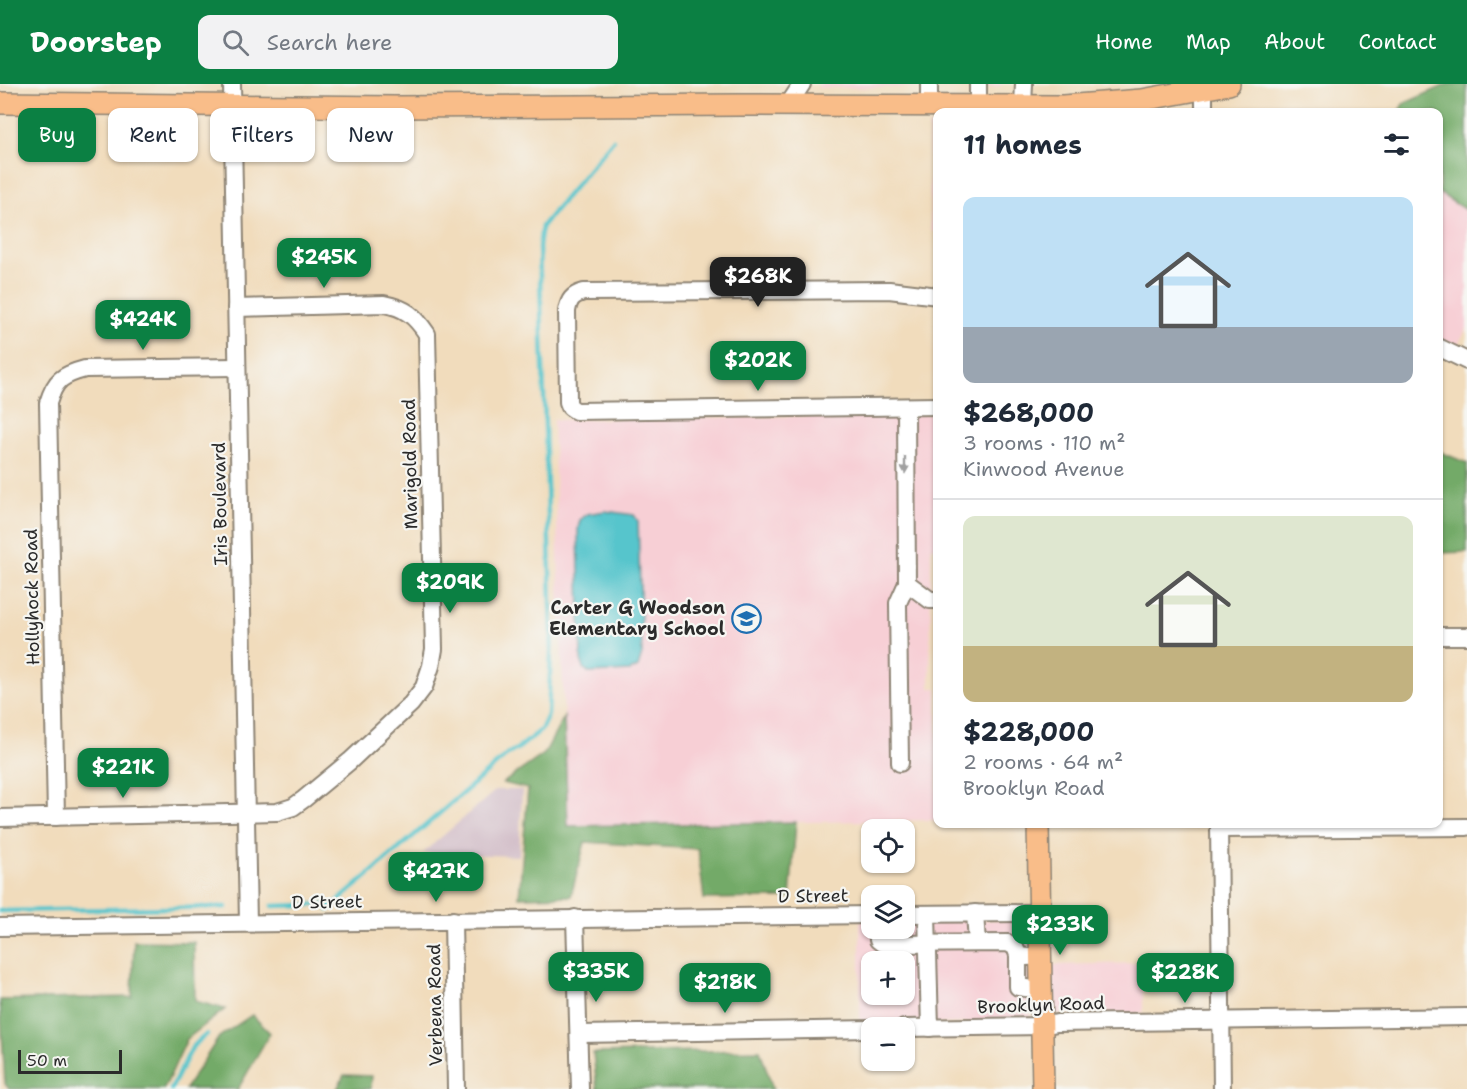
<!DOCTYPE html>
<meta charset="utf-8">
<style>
body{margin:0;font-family:"Shantell Sans",sans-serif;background:#f2f2f3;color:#1f2937;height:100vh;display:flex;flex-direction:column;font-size:22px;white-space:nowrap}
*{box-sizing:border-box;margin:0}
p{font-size:20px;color:#747a83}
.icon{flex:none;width:33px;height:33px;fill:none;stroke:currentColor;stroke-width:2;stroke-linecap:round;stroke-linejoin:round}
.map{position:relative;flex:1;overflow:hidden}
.side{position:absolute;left:933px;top:24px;width:510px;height:720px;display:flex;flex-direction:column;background:#fff;border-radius:12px;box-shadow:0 2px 4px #0004}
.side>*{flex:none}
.guide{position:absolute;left:18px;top:24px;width:570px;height:54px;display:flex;gap:12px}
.fabs{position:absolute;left:861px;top:735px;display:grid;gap:12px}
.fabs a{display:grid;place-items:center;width:54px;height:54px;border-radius:12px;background:#fff;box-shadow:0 2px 4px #0004;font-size:30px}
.scale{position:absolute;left:18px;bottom:15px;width:104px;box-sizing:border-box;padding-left:6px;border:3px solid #2b2b2b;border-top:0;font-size:16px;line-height:21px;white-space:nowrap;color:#2b2b2b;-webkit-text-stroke:4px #f6f6f2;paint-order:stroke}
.price{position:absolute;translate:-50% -51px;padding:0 14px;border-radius:12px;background:#0b8043;color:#fff;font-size:20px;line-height:39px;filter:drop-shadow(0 2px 3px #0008)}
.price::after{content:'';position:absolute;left:50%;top:36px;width:18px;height:14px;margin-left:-9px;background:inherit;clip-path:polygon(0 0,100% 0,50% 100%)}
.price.active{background:#222;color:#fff}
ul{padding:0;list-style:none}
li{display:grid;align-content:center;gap:12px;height:318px;padding:0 30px}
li+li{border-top:2px solid #e0e1e3}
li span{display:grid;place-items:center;height:186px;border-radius:12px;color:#555}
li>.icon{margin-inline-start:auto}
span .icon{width:108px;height:108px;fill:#fffc;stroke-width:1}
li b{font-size:26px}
h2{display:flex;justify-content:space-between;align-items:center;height:72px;padding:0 30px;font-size:26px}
.pill{padding:0 21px;border-radius:12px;background:#fff;box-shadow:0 2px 4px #0004;font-size:21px;line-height:54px}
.pill.active{background:#0b8043;color:#fff}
header{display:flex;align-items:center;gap:36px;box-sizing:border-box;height:84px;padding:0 30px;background:#0b8043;color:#fff}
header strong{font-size:28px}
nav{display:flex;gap:33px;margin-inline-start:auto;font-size:21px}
.search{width:420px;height:54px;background:#f2f2f3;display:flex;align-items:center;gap:15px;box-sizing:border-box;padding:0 21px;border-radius:12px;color:#747a83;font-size:22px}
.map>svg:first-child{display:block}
.built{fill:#f7cfd5;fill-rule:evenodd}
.industrial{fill:#d2bdc8}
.forest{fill:#73aa68;stroke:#4f6a4a;stroke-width:1.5}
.water{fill:#57c5cc;stroke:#41787c;stroke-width:1.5}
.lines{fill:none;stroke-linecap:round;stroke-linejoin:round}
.stream{stroke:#57c5cc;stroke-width:4.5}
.minor-casing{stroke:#8e8474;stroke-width:20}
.major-casing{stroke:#8e8474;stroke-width:24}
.minor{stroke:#fff;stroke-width:16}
.major{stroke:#f9bd89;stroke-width:21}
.oneway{fill:#a0a0a0}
.labels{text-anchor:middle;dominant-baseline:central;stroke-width:4.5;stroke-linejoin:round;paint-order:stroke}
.street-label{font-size:18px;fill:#2b2b2b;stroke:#f6f6f2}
.poi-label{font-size:18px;font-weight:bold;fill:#2b2b2b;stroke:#f6f6f2;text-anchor:end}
</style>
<header>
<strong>Doorstep</strong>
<div class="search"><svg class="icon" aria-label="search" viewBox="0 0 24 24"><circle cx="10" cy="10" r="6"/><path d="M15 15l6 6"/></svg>Search here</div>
<nav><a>Home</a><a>Map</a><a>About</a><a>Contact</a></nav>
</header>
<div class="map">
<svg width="1467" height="1005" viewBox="0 0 1467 1005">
<rect width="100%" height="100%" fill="#f6f6f2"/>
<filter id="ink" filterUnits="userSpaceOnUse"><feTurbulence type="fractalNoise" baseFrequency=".0167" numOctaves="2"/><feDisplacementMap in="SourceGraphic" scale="12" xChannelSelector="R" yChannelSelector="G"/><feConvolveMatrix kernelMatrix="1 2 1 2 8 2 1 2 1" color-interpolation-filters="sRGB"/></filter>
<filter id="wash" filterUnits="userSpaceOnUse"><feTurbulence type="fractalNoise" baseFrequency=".008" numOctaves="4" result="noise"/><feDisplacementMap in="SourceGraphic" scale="24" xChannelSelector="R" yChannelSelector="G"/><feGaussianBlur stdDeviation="1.35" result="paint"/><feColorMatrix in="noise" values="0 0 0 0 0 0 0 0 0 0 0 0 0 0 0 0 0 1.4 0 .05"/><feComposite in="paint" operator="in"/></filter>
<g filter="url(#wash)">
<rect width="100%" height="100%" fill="#f1dcbc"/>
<!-- built -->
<g class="built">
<polygon points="819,0 1003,0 998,3 817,4"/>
<polygon points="929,42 937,42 937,147 931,147"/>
<polygon points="1438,109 1467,127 1467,244 1457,262 1439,254"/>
<polygon points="937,330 938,463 931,463 930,604 937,604 937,736 568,742 553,336"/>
<path d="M 860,836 L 871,836 L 872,844 L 904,844 L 905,836 L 1029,836 L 1031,938 L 860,941 ZM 872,878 L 904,878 L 904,910 L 872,910 Z"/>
<polygon points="1143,879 1143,930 1053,930 1051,881"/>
</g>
<!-- industrial -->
<polygon class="industrial" points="496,706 522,706 519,772 423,769"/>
<!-- forest -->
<g class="forest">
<polygon points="1448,0 1467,0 1467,127 1439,109 1438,28 1400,28 1403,20"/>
<polygon points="1438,367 1467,379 1467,468 1439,469"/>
<polygon points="564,633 568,742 796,738 790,814 704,815 698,765 585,758 571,812 519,813 528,705 503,699 544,670"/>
<polygon points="134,857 194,858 195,917 225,925 187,955 164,1005 9,1005 5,1000 0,916 132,913"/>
<polygon points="252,931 270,949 238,1005 185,1005 219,953"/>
<polygon points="760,966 773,1005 597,1005 593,969"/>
<polygon points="344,991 372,992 371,1005 337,1005"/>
</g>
<!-- water -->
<polygon class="water" points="605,427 634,431 638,437 642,570 638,583 630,587 589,589 584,584 581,576 578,445 580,436 587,430"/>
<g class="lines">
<!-- stream -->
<g class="stream">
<polyline points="272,822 335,820"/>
<polyline points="328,826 508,670 520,663 541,646 548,631 552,549 539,163 542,142 613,56"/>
<polyline points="0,827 226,823"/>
<polyline points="171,1005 193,962 207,950"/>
</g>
</g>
</g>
<g filter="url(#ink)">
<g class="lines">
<defs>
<g id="minor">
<polyline points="232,0 248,839"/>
<polyline points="978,0 978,22"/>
<polyline points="1204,5 1204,28"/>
<polyline points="788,21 802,0"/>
<polyline points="1023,21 1024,0"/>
<polyline points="929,22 929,0"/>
<path d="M 938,212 L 889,206 L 584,208 C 572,211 569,216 567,227 L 568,318 L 570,323 L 576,327 L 938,322"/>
<polyline points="1438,263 1467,277"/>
<polyline points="906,323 907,499 930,516 938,516"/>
<polyline points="1438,552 1467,552"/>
<polyline points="900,679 898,519 907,499"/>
<path d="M 56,733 L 48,319 C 55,296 62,291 85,285 L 237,283"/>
<path d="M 0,734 L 277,728 L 293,723 L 304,715 L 350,677 L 411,620 L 424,603 L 431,582 L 434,565 L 427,250 C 415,232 406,224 384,220 L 236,224"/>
<polyline points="1219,740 1222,1005"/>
<polyline points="1219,745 1467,743"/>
<polyline points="975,829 977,859"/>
<polyline points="904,830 1040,829"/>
<polyline points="927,830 930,944"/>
<polyline points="575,834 580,1005"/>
<polyline points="453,836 456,1005"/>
<polyline points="0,843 872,831"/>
<polyline points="877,844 878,856 882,859 890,860 1008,859 1015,863 1018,871 1026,873 1041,872"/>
<polyline points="1018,871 1018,903 1041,906"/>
<polyline points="904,944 1042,942 1057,939 1467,933"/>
<polyline points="580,950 872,945"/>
</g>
<g id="major">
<polyline points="0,19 396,23 739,21 1063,22 1142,16 1229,0"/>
<polyline points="1038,740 1043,1005"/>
</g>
</defs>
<!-- minor casing -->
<use href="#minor" class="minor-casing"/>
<!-- major casing -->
<use href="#major" class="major-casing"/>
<!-- minor -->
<use href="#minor" class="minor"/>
<!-- major -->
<use href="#major" class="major"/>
</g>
<!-- one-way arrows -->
<defs><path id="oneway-solid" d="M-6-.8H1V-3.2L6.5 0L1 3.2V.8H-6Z" transform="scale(1.5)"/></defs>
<use class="oneway" href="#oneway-solid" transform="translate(905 381) rotate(90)"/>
</g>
<!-- icons -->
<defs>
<symbol id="school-ring" viewBox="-11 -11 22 22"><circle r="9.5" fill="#f6f6f2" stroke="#1f6fb2" stroke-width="1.5"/><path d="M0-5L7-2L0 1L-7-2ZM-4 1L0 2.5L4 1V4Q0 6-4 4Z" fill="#1f6fb2"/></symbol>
</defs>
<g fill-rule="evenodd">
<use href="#school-ring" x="730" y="518" width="33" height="33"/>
</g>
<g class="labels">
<!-- street labels -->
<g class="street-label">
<text transform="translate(410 380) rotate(-91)">Marigold Road</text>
<text transform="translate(220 420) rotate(-91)">Iris Boulevard</text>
<text transform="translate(32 513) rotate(-91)">Hollyhock Road</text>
<text transform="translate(813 812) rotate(-1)">D Street</text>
<text transform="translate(327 818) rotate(-1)">D Street</text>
<text transform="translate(435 921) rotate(-91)">Verbena Road</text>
<text transform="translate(1041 921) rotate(-2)">Brooklyn Road</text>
</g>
<!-- poi labels -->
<g class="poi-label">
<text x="725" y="524">Carter G Woodson<tspan x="725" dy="21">Elementary School</tspan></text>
</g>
</g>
</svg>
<div class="fabs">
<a><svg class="icon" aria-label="locate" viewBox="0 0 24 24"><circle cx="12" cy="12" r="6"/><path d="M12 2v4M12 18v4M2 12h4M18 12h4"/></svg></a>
<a><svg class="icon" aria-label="layers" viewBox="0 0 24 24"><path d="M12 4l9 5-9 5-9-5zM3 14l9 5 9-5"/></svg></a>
<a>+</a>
<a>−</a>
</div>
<div class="scale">50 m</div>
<b class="price" style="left:324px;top:205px">$245K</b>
<b class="price active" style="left:758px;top:224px">$268K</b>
<b class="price" style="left:143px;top:267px">$424K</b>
<b class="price" style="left:758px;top:308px">$202K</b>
<b class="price" style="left:450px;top:530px">$209K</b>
<b class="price" style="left:123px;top:715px">$221K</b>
<b class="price" style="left:436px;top:819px">$427K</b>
<b class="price" style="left:1060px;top:872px">$233K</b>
<b class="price" style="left:596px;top:919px">$335K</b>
<b class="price" style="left:1185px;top:920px">$228K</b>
<b class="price" style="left:725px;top:930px">$218K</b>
<div class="guide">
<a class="pill active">Buy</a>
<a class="pill">Rent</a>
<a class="pill">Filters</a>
<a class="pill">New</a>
</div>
<section class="side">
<h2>11 homes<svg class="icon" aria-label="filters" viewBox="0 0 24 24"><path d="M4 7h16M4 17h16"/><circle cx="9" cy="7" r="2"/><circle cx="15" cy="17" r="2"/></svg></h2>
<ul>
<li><span style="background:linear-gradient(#bfe0f5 70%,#9aa5b1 0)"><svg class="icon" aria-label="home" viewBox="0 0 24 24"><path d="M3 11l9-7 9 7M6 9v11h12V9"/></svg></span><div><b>$268,000</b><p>3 rooms · 110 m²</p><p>Kinwood Avenue</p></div></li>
<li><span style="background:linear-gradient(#dfe7d0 70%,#c2b280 0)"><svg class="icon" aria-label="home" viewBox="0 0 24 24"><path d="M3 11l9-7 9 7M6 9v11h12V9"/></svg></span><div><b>$228,000</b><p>2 rooms · 64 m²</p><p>Brooklyn Road</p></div></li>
</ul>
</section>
</div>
